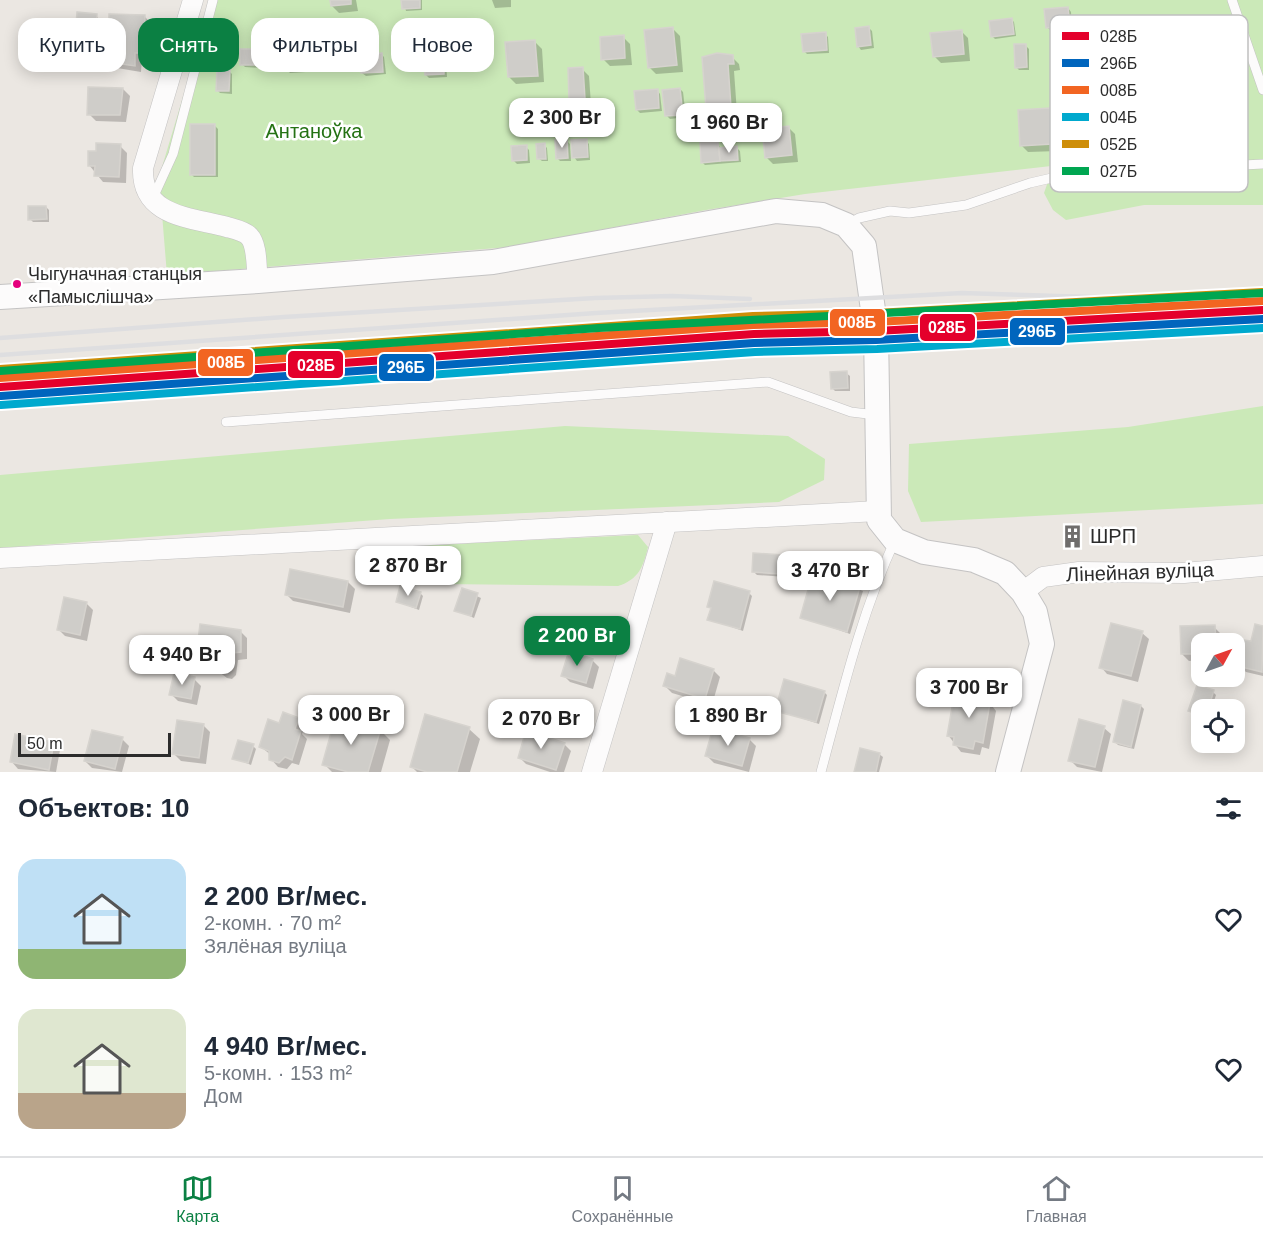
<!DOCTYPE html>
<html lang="ru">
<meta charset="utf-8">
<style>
body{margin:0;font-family:Helvetica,sans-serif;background:#f6f6f7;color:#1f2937;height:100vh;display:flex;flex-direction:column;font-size:22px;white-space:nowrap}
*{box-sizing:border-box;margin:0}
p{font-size:20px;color:#747a83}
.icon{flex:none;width:33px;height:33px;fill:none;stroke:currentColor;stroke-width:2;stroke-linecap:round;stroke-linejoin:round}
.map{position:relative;height:772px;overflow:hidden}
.panel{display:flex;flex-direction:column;background:#fff;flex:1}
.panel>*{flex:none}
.hud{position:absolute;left:18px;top:18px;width:600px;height:54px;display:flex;gap:12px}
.needle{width:39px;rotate:50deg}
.fabs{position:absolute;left:1191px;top:633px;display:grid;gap:12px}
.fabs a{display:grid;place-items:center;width:54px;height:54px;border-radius:12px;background:#fff;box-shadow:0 3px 15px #0003;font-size:30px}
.scale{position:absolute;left:18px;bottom:15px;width:153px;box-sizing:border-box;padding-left:6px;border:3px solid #2c2c2c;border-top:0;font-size:16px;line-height:21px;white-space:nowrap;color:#2c2c2c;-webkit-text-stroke:4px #fff;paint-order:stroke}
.price{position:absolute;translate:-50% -51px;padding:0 14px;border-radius:12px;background:#fff;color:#222;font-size:20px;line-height:39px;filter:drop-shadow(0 2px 3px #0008)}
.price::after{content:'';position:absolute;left:50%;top:36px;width:18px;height:14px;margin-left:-9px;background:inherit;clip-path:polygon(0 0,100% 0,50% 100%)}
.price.selected{background:#0b8043;color:#fff}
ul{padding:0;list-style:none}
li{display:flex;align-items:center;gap:18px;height:150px;padding:0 18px}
li span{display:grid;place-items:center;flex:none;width:168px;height:120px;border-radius:18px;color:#555}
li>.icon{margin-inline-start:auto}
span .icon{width:72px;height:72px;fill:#fffc;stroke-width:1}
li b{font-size:26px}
h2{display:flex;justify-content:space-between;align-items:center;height:72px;padding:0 18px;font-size:26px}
.pill{padding:0 21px;border-radius:18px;background:#fff;box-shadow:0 3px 15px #0003;font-size:21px;line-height:54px}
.pill.selected{background:#0b8043;color:#fff}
.dock{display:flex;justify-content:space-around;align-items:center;height:84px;border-top:2px solid #e0e1e3;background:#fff;font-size:16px;color:#747a83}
.dock a{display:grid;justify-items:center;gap:3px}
.dock .selected{color:#0b8043}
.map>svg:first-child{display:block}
.green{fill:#cbe9b8}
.shadow{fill:#0003}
.building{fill:#cfcdc9;stroke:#d6d3ce;stroke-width:1.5}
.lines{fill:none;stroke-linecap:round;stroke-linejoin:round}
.service-casing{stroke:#c4c3c3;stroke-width:10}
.minor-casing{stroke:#c4c3c3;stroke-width:21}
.tertiary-casing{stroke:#c4c3c3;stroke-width:26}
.service{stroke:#fcfbfb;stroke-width:9}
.minor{stroke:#fcfbfb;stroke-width:20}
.tertiary{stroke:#fcfbfb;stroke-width:24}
.rail{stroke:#dedee0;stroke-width:4.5}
.rail-1-casing{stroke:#fff;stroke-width:12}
.rail-2-casing{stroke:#fff;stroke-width:12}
.rail-3-casing{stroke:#fff;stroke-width:12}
.rail-4-casing{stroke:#fff;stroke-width:12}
.rail-5-casing{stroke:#fff;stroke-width:12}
.rail-6-casing{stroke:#fff;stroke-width:12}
.rail-1{stroke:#e4002b;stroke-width:8}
.rail-2{stroke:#0065bd;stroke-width:8}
.rail-3{stroke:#f26522;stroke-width:8}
.rail-4{stroke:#00a9ce;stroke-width:8}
.rail-5{stroke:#ce8e09;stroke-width:8}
.rail-6{stroke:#00a651;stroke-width:8}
.bus-dot{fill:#e5007d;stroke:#fff;stroke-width:2}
.labels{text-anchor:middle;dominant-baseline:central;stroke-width:5;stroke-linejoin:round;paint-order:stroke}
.bus-label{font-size:18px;fill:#2c2c2c;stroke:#fff;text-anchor:start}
.park-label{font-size:20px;fill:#257214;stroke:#fff}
.poi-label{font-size:20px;fill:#2c2c2c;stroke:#fff;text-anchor:start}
.street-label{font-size:20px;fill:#2c2c2c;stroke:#fff}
.key{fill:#fff;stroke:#c0c0c0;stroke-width:1.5}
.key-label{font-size:16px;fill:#2c2c2c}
.line-badge{stroke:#fff;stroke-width:2}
.badge-label{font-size:16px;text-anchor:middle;font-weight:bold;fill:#fff}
</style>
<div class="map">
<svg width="1263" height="772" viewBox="0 0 1263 772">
<rect width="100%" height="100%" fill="#ebe7e2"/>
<!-- green -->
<g class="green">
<polygon points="212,0 1263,0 1263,205 1144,205 1066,220 1053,210 1044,193 1050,176 1060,167 1183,151 805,194 706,210 509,247 167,275 159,177"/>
<polygon points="1263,406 1263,504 921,522 908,491 909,444 1128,427"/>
<polygon points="565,426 788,436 825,459 824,480 779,502 390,519 0,548 0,475"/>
<path d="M 638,535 L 648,547 C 643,567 639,579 618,586 L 440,584 L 361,576 L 360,566 L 364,552 L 370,548 Z"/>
</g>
<!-- shadow -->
<g class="shadow">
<polygon points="332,0 356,0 358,11 339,13 332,6"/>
<polygon points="403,0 422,0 422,10 406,11"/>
<polygon points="492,0 511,0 511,7 495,8"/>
<polygon points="1068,8 1071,12 1072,29 1050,30 1047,27"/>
<polygon points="96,16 103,23 101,46 83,44 76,37"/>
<polygon points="144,16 151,23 150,59 142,59 141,72 117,68 110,61"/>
<polygon points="1011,19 1014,22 1016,36 995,39 992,36"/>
<polygon points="869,28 872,31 874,48 861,50 858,46"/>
<polygon points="673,29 680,36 683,72 656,74 649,67"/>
<polygon points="961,31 968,38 970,61 941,63 934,56"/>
<polygon points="825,34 828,37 829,53 807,54 804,51"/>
<polygon points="623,37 630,44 632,65 610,66 603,59"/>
<polygon points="535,42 542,49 544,82 516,84 509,77"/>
<polygon points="1025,45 1029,49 1029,70 1019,70 1016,67"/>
<polygon points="480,49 483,52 484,69 470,70 467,67"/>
<polygon points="258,51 261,54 261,68 245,67 242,64"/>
<polygon points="381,54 384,57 386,74 366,76 362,73"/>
<polygon points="443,57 446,60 447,77 429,78 426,75"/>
<polygon points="732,57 739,64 740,70 734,71 737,113 714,115 707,108 703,58"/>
<polygon points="303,58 306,61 306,72 290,73 287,70"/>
<polygon points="582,69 589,76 591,105 578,106 571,99"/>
<polygon points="229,71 232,74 232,94 220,93 217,90"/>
<polygon points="123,89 130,96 126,122 96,121 89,114"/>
<polygon points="680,89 683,92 686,117 670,119 667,116"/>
<polygon points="657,90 660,94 662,111 640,113 637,110"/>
<polygon points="1050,110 1057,117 1058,151 1028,152 1021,145"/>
<polygon points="215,126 218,129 218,177 194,177 191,174"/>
<polygon points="788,127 795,134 798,162 773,164 766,157"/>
<polygon points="567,141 570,144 571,161 560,161 557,158"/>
<polygon points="586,141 589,144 590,160 577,161 574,157"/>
<polygon points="718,144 721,149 737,148 740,151 741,162 705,165 702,162"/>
<polygon points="544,145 547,148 548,161 542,161 538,158"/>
<polygon points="120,146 127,153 126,183 103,182 89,165"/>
<polygon points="526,147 529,150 530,163 517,164 514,161"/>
<polygon points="46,207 49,210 49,222 33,222 30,219"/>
<polygon points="846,373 850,376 850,391 835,391 832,388"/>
<polygon points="812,558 815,561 815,574 863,591 850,634 802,617 813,579 757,575 754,572"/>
<polygon points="348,582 355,589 350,613 293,601 286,594"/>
<polygon points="463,590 481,598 474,618 456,610"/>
<polygon points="420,593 423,596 419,610 398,602"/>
<polygon points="749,593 752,596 743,631 709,619 712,609 709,606"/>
<polygon points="87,604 93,610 87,641 65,636 58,629"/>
<polygon points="1256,626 1263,627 1263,676 1246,672 1239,665 1252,643"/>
<polygon points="1214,627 1221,634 1222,644 1202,644 1202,660 1189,661 1182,654"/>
<polygon points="240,631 247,638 247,659 238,660 236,675 232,679 227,678 198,656"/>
<polygon points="1142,633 1149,639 1138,682 1107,674 1101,667"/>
<polygon points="592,660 599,667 593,689 570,682 563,675"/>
<polygon points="713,670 720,677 712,705 672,693 665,686 676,678"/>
<polygon points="194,679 201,686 197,705 178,701 171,694"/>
<polygon points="824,692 827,695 819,724 777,710"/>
<polygon points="1213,692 1216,695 1211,710 1202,710 1202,716 1190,711"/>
<polygon points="983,694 996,711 989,749 982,747 980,755 961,752 948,735 963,700"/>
<polygon points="1141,706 1144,709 1134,749 1118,745 1115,742"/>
<polygon points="298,719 305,726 302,734 307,739 299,765 292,763 287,769 278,767 271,759 271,755 261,747"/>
<polygon points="203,725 210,732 206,764 181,761 174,754"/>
<polygon points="1104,728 1111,734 1102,772 1077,767 1070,760"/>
<polygon points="469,729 480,739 470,772 417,772 412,767"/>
<polygon points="380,730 390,740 381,772 332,772 324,764"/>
<polygon points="122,739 129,746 122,772 92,768 85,761"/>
<polygon points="749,739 756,746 749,772 714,763 707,756"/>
<polygon points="53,743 60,750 56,772 18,769 12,762"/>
<polygon points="564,744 571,751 564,772 550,772 526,764 519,757"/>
<polygon points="253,746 256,749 251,765 234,758"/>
<polygon points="879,754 883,757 879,772 856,772"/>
</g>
<!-- building -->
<g class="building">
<polygon points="330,0 351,0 351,4 331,6"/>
<polygon points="401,0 420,0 420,8 402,9"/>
<polygon points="1068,7 1070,26 1046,28 1044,9"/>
<polygon points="77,12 97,14 95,40 75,38"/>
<polygon points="109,14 145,15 144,53 135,53 135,66 108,62"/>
<polygon points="1012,18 1014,34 991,37 989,21"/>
<polygon points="869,26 871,45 857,47 855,28"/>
<polygon points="673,27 677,65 648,68 644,30"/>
<polygon points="962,30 964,54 933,57 930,33"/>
<polygon points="826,32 827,50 803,52 801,34"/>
<polygon points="624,35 625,58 601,60 600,37"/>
<polygon points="535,40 538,76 508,77 505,42"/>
<polygon points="1014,44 1026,44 1027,67 1015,68"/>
<polygon points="480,47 482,67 465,68 464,48"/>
<rect x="240" y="49" width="18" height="16"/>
<polygon points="382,53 383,72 361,73 360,54"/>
<polygon points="717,53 733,55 734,64 728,64 731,107 706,109 702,57"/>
<polygon points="444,55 444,74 425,75 424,56"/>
<polygon points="303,56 304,70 285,70 284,57"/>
<polygon points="583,67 585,99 569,100 568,68"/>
<polygon points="217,69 230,70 229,91 216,91"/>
<polygon points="88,87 123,88 120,115 87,115"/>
<polygon points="680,88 683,115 665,116 662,90"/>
<polygon points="658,89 659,108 636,110 634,91"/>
<polygon points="1050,108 1052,144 1020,146 1018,110"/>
<rect x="190" y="124" width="25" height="51"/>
<polygon points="789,126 792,155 765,158 762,129"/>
<polygon points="567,139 568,158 556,159 555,140"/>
<polygon points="587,139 588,157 572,158 571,140"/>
<polygon points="718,142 720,161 701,163 700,143"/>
<polygon points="96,143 121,144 119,177 94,176 95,166 88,166 88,151 96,151"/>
<polygon points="545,143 546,159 537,159 536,144"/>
<polygon points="527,145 527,160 512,161 511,146"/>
<polygon points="737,146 738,160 720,161 719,148"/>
<polygon points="28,206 46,206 47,219 28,220"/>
<polygon points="847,371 848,388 831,389 830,372"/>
<polygon points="753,553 813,557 812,576 752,572"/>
<polygon points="290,569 348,581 343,607 285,595"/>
<polygon points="813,572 860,587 847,632 800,618"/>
<polygon points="714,581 750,591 740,629 707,620 711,608 707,607"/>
<polygon points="400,586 421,592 416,608 396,602"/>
<polygon points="462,588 478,593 471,616 454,611"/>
<polygon points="64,597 87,602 80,635 57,630"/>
<polygon points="1111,623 1143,631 1131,676 1099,668"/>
<polygon points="200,624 241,630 241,652 232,653 230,668 225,672 219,672 216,666 209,665 210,658 196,657"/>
<polygon points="1255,624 1263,626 1262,672 1237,666 1244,640 1251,641"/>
<polygon points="1215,625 1216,644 1202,644 1202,654 1181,654 1180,626"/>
<polygon points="569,651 593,659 586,683 561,676"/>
<polygon points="680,658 714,669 705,699 663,686 667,673 675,676"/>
<polygon points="174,673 195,677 191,699 169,695"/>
<polygon points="784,679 825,691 816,722 775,711"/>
<polygon points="1197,685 1214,690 1208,710 1202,710 1202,715 1188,711"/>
<polygon points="964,689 984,693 982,701 990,703 983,743 975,741 973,749 953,745 954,737 947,736 954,696 962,698"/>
<polygon points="1123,700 1141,705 1131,747 1113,742"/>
<polygon points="283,712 299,718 295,729 301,731 292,760 285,757 279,763 269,760 269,751 259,747 268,719 279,723"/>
<polygon points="425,714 470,727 457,772 427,772 410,767"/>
<polygon points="336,715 381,728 368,772 348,772 322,765"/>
<polygon points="1079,719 1105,726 1095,767 1068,761"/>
<polygon points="177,720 204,724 199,758 172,754"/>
<polygon points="713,728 750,738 742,766 705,756"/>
<polygon points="92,730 123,737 115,769 84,761"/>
<polygon points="526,730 565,743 556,770 518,758"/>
<polygon points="15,734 54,742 49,770 10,762"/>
<polygon points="238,740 254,744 248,763 232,759"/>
<polygon points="860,748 880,753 876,772 854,772"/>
</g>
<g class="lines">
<defs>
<g id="service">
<polyline points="1232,0 1263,90"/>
<polyline points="153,198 173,154 213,0"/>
<polyline points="848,224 859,218 890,211 909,213 966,205 1030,183 1069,174 1263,164"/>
<polyline points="226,422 768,382 851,412 876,415"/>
<path d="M 821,772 C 842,694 861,614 895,540"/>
</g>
<g id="minor">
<path d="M 193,0 L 143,168 C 141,217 190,217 227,227 C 234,229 244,231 249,236 C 258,245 256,269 258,281"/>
<polyline points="0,558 878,511"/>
<polyline points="1023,592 1043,577 1079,572 1184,573 1263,566"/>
<polyline points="592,772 667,522"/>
</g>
<polyline id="tertiary" points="0,297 258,281 493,262 776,211 822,215 846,225 864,246 876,331 879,520 895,540 924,552 974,560 1005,573 1023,592 1035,612 1042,644 1008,772"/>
</defs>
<!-- service casing -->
<use href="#service" class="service-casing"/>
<!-- minor casing -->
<use href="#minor" class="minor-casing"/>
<!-- tertiary casing -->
<use href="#tertiary" class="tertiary-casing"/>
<!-- service -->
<use href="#service" class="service"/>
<!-- minor -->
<use href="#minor" class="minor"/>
<!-- tertiary -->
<use href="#tertiary" class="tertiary"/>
<!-- rail -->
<g class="rail">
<polyline points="0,338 284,317 595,298 672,296 750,299"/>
<polyline points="0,355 596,313 962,293 1158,299"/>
<polyline points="0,402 242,384 1263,324"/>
</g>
<defs>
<polyline id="rail-1" points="0,387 754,334 876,331 1263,310"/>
<polyline id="rail-2" points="1,396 754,343 876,340 1263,319"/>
<polyline id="rail-3" points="0,378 753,325 876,322 1263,301"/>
<polyline id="rail-4" points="1,405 755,352 877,349 1263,328"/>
<polyline id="rail-5" points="0,369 753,316 875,313 1262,292"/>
<polyline id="rail-6" points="0,371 599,328 1263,293"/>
</defs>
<!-- rail-1 casing -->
<use href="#rail-1" class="rail-1-casing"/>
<!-- rail-2 casing -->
<use href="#rail-2" class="rail-2-casing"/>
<!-- rail-3 casing -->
<use href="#rail-3" class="rail-3-casing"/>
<!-- rail-4 casing -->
<use href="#rail-4" class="rail-4-casing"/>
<!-- rail-5 casing -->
<use href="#rail-5" class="rail-5-casing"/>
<!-- rail-6 casing -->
<use href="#rail-6" class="rail-6-casing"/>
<!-- rail-1 -->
<use href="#rail-1" class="rail-1"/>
<!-- rail-2 -->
<use href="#rail-2" class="rail-2"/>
<!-- rail-3 -->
<use href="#rail-3" class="rail-3"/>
<!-- rail-4 -->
<use href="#rail-4" class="rail-4"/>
<!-- rail-5 -->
<use href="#rail-5" class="rail-5"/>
<!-- rail-6 -->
<use href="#rail-6" class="rail-6"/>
</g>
<!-- icons -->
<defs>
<symbol id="building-bare" viewBox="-9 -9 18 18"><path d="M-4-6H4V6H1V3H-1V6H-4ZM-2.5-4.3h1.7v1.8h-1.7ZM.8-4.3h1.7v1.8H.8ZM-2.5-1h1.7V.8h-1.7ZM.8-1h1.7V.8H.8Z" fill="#6f6d6c" stroke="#fff" stroke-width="2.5" paint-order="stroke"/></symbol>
</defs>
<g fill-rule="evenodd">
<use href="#building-bare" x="1056" y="520" width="33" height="33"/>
</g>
<!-- markers -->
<circle class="bus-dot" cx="17" cy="284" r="5"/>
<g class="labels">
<!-- bus labels -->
<g class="bus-label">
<text x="28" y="274">Чыгуначная станцыя<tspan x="28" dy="23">«Памыслішча»</tspan></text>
</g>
<!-- park labels -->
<g class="park-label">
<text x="314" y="131">Антаноўка</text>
</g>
<!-- poi labels -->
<g class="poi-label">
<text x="1090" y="536">ШРП</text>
</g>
<!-- street labels -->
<g class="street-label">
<text transform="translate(1140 572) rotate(-2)">Лінейная вуліца</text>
</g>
</g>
<!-- legend -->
<rect x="1050" y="15" width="198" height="177" rx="9" class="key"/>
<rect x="1062" y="32" width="27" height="8" fill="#e4002b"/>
<rect x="1062" y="59" width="27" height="8" fill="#0065bd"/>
<rect x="1062" y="86" width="27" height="8" fill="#f26522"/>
<rect x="1062" y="113" width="27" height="8" fill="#00a9ce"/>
<rect x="1062" y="140" width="27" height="8" fill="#ce8e09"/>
<rect x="1062" y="167" width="27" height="8" fill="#00a651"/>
<g class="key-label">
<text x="1100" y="42">028Б</text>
<text x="1100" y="69">296Б</text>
<text x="1100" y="96">008Б</text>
<text x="1100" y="123">004Б</text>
<text x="1100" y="150">052Б</text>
<text x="1100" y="177">027Б</text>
</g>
<g class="line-badge">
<rect x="829" y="308" width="57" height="29" rx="6" fill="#f26522"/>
<rect x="919" y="313" width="57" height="29" rx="6" fill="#e4002b"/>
<rect x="1009" y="317" width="57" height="29" rx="6" fill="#0065bd"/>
<rect x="197" y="348" width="57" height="29" rx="6" fill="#f26522"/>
<rect x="287" y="350" width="57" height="29" rx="6" fill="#e4002b"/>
<rect x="378" y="353" width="57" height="29" rx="6" fill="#0065bd"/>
</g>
<g class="badge-label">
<text x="857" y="328">008Б</text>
<text x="947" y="333">028Б</text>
<text x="1037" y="337">296Б</text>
<text x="226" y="368">008Б</text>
<text x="316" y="371">028Б</text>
<text x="406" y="373">296Б</text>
</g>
</svg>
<div class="fabs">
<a><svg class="needle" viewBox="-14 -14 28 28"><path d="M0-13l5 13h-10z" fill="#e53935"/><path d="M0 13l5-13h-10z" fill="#747a83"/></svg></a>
<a><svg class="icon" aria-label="locate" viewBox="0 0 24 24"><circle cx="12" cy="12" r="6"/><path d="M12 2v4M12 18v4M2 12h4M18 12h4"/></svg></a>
</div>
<div class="scale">50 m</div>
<b class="price" style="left:562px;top:149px">2 300 Br</b>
<b class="price" style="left:729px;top:154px">1 960 Br</b>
<b class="price" style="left:408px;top:597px">2 870 Br</b>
<b class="price" style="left:830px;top:602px">3 470 Br</b>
<b class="price selected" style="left:577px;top:667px">2 200 Br</b>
<b class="price" style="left:182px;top:686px">4 940 Br</b>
<b class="price" style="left:969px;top:719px">3 700 Br</b>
<b class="price" style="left:351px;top:746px">3 000 Br</b>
<b class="price" style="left:728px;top:747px">1 890 Br</b>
<b class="price" style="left:541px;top:750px">2 070 Br</b>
<div class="hud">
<a class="pill">Купить</a>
<a class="pill selected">Снять</a>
<a class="pill">Фильтры</a>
<a class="pill">Новое</a>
</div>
</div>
<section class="panel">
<h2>Объектов: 10<svg class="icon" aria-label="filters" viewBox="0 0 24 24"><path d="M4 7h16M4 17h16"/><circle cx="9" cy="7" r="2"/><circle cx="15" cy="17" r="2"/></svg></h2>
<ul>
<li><span style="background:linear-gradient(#bfe0f5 75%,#8fb573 0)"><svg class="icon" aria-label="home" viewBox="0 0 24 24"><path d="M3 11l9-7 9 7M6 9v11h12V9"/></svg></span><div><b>2 200 Br/мес.</b><p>2-комн. · 70 m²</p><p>Зялёная вуліца</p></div><svg class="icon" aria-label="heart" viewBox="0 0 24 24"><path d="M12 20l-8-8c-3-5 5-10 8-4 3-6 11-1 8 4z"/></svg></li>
<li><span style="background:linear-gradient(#dfe7d0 70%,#b9a48a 0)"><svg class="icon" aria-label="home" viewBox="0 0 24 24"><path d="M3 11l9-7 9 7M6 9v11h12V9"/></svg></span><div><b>4 940 Br/мес.</b><p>5-комн. · 153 m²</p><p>Дом</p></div><svg class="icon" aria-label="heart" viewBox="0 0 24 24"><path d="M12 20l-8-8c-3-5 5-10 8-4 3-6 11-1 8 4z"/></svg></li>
</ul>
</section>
<nav class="dock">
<a class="selected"><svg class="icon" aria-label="map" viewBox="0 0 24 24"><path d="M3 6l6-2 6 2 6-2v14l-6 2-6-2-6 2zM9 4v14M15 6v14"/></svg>Карта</a>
<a><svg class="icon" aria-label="saved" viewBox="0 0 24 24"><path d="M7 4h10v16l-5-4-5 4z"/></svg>Сохранённые</a>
<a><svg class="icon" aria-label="home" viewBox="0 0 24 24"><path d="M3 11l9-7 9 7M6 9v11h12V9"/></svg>Главная</a>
</nav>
